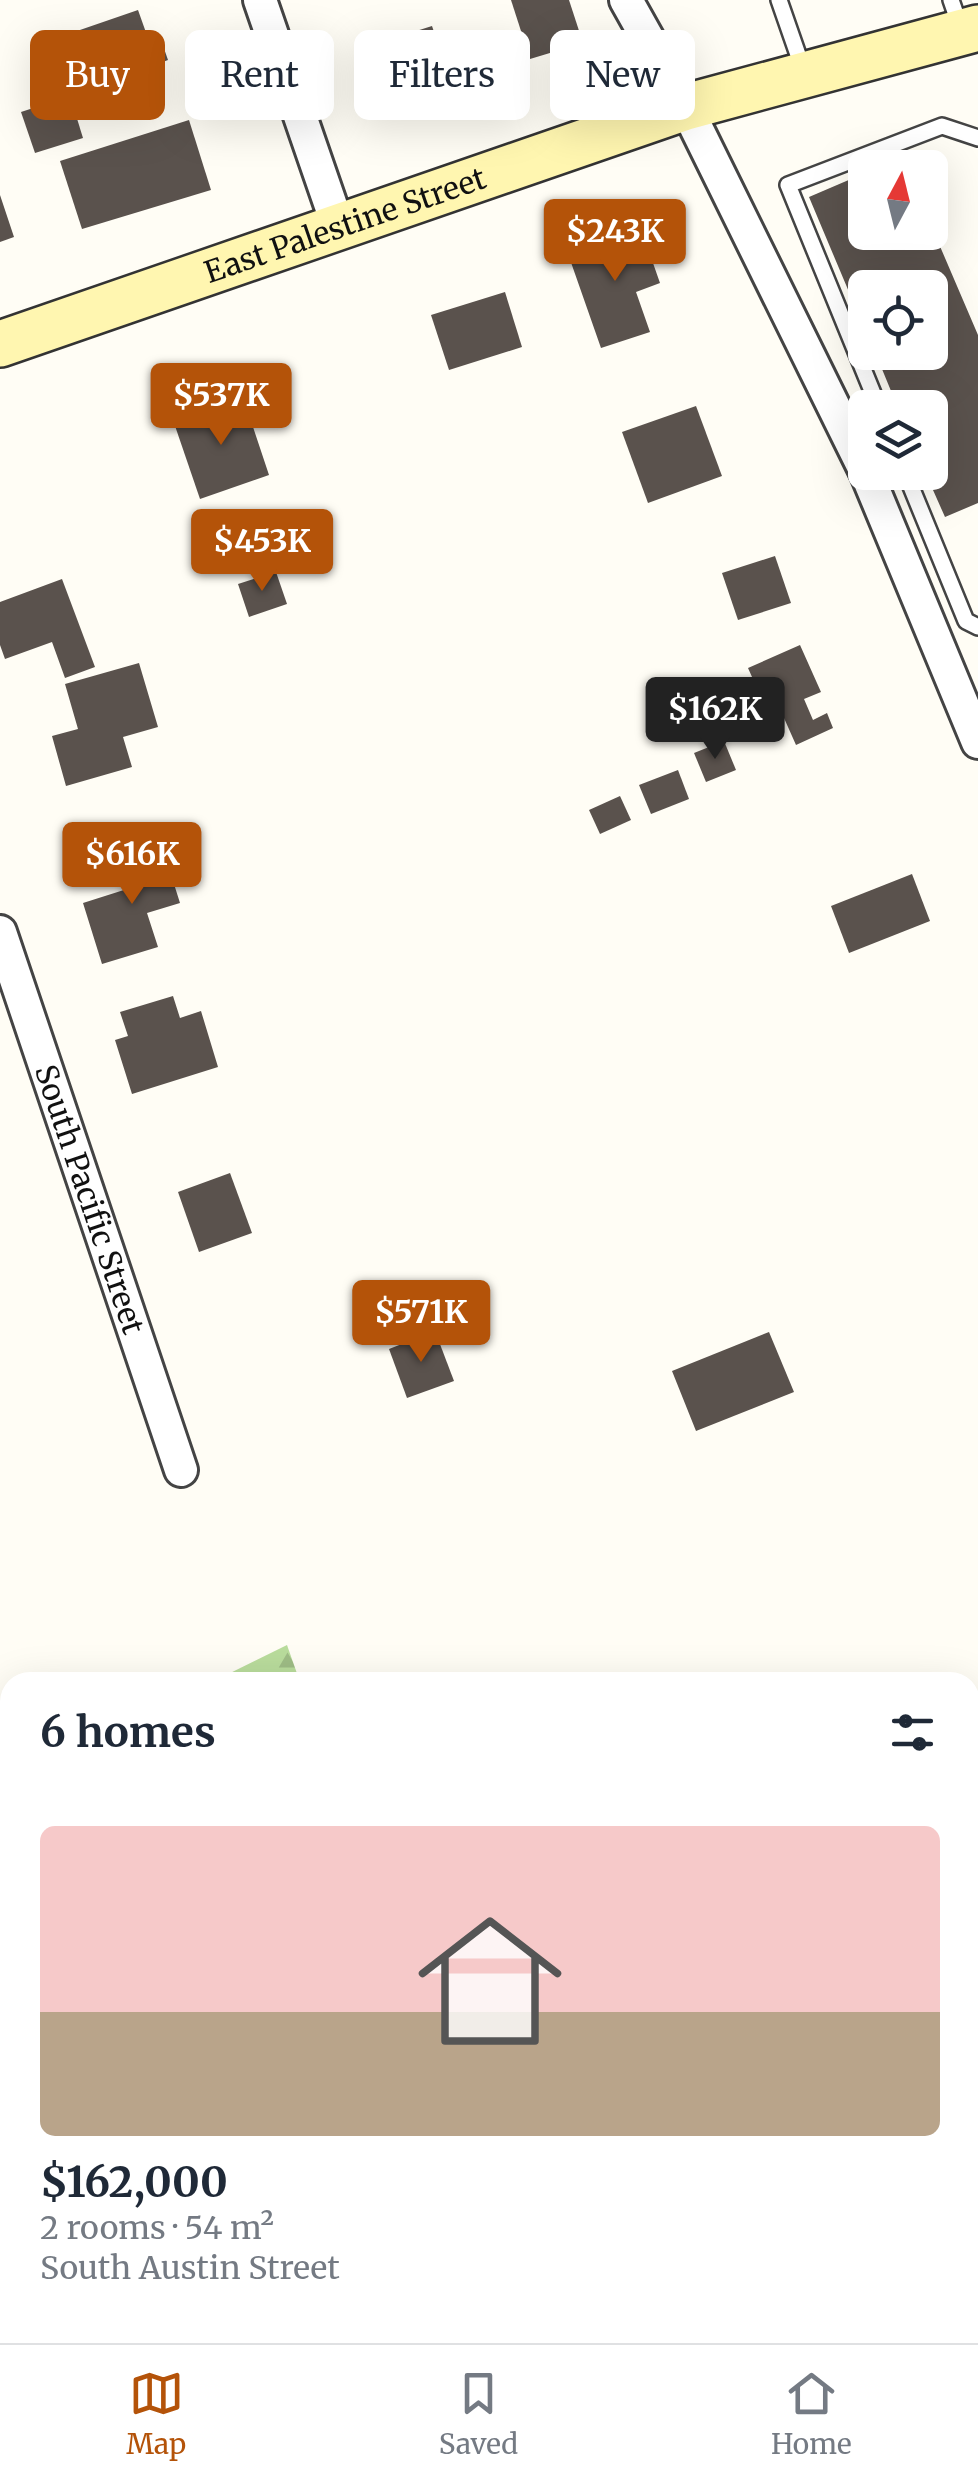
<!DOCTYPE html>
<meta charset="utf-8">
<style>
body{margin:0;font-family:Merriweather,serif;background:#f6f6f7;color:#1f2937;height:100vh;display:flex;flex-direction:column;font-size:38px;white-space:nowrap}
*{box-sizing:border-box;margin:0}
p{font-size:32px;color:#747a83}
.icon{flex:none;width:55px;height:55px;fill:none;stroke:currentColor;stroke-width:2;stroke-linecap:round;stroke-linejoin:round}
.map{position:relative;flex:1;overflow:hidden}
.drawer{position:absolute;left:0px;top:1672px;width:980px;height:672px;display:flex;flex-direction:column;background:#fff;border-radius:30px 30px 0 0;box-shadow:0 10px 40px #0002}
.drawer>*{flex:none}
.guide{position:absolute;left:30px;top:30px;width:920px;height:90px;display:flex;gap:20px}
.needle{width:65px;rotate:7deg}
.fabs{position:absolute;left:848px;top:150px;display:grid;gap:20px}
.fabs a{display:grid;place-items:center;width:100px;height:100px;border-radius:15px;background:#fff;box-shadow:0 10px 40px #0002;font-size:50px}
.price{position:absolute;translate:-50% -85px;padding:0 22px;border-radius:10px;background:#b45309;color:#fff;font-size:32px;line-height:65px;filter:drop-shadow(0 2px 5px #0008)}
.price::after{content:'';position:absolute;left:50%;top:60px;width:30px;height:22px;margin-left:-15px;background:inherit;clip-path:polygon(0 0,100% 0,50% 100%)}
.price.active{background:#222;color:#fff}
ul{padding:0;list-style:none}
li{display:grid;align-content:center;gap:20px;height:530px;padding:0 40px}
li span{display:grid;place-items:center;height:310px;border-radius:15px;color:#555}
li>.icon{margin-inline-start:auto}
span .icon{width:180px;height:180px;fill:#fffc;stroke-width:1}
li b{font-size:42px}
h2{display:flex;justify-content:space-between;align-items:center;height:120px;padding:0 40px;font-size:42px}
.chip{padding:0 35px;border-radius:15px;background:#fff;box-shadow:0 10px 40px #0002;font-size:35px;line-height:90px}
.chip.active{background:#b45309;color:#fff}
.menu{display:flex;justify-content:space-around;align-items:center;height:140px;border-top:2px solid #e0e1e3;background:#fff;font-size:28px;color:#747a83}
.menu a{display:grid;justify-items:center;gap:5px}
.menu .active{color:#b45309}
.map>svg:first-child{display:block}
.forest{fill:url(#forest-firs)}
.building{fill:#5a524d}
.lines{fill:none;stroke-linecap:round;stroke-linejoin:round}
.lane-casing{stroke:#444;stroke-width:20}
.street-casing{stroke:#444;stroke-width:38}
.secondary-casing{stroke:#333;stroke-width:50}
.lane{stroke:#fff;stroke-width:15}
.street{stroke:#fff;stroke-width:32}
.secondary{stroke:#fff6b0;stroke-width:45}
.labels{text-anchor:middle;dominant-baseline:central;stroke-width:10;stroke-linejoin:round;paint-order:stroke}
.street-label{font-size:30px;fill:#111;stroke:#fff}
</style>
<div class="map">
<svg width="978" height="2343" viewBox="0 0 978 2343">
<defs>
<pattern id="forest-firs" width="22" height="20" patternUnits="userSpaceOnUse" patternTransform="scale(2.5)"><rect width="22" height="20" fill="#b9dc9c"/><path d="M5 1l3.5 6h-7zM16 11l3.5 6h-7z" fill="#9ebc85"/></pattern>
</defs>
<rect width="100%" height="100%" fill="#fffdf5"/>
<!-- forest -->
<g class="forest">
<polygon points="287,1645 300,1682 212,1682"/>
<polygon points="10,1781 10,2098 0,2047 0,1786"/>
<polygon points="57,2335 532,2335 535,2343 58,2343"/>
</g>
<!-- building -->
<g class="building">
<polygon points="511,0 569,0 583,43 530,59"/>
<polygon points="138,10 149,41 160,37 168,60 131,74 121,45 86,58 77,31"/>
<polygon points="432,26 449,76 390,94 375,44"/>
<polygon points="70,96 83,138 35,153 21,112"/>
<polygon points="189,120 211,190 82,229 60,161"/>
<polygon points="902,157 907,168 878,168 878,167"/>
<polygon points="865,173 865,232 930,232 930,223 978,335 978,503 945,517 925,472 930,472 930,408 898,408 875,352 930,352 930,288 865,288 865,330 809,197"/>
<polygon points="0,195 14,237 0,242"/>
<polygon points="640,226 660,283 636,292 650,332 601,348 567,251"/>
<polygon points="505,292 522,347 449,370 431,315"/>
<polygon points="243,397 269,475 200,499 173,420"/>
<polygon points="696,406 722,476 648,503 622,432"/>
<polygon points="775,556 791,603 738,620 722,573"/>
<polygon points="276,572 287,604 249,617 238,584"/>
<polygon points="62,579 95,667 65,678 52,642 5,659 0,645 0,602"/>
<polygon points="800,645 821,692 804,699 813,720 827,713 833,728 796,745 780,709 769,715 748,668"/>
<polygon points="139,663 158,727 123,737 132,767 66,786 52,736 78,729 65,684"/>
<polygon points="724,741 736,770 706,782 694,753"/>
<polygon points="678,770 689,799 651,814 639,785"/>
<polygon points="620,796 631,820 600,834 589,810"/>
<polygon points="162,846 180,903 147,913 158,947 102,964 83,903 127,889 118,859"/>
<polygon points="912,874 930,921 849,953 831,906"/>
<polygon points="173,996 180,1018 201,1011 218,1067 132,1094 115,1040 128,1036 120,1012"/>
<polygon points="230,1173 252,1233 199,1252 178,1192"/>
<polygon points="435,1331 454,1381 407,1398 389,1349"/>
<polygon points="769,1332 794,1392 696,1431 672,1371"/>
</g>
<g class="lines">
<defs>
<g id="lane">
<polyline points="779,0 804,72"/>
<polyline points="951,0 961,29"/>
<polyline points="879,408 788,185 942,126 978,138"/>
<polyline points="905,472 966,621 978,627"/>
</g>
<g id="street">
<polyline points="260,0 339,229"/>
<polyline points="626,0 686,107 865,470"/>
<polyline points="866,472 978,742"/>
<path id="s1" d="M 0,932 L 181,1470"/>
</g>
<g id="secondary">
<path id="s2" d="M 0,344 L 686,107 L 978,28"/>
</g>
</defs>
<!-- lane casing -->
<use href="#lane" class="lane-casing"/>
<!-- street casing -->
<use href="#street" class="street-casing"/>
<!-- secondary casing -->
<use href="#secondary" class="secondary-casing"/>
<!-- lane -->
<use href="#lane" class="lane"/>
<!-- street -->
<use href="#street" class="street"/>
<!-- secondary -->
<use href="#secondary" class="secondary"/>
</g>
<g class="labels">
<!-- street labels -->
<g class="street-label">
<text stroke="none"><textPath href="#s2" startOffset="365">East Palestine Street</textPath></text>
<text stroke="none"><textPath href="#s1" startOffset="282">South Pacific Street</textPath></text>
</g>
</g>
</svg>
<div class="fabs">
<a><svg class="needle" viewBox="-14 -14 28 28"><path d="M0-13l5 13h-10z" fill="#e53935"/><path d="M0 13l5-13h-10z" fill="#747a83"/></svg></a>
<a><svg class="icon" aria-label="locate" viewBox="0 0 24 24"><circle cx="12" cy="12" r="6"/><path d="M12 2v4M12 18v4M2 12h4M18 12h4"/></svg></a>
<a><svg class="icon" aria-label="layers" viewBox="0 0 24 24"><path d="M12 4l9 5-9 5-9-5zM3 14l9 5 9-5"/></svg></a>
</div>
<b class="price" style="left:615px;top:284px">$243K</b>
<b class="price" style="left:221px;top:448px">$537K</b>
<b class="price" style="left:262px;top:594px">$453K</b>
<b class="price active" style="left:715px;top:762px">$162K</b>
<b class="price" style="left:132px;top:907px">$616K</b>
<b class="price" style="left:421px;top:1365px">$571K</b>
<div class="guide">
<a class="chip active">Buy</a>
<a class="chip">Rent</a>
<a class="chip">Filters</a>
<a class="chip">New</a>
</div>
<section class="drawer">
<h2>6 homes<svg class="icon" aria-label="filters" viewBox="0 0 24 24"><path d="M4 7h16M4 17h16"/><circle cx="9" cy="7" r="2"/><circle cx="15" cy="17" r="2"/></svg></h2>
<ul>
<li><span style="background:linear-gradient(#f6c9c9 60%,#b9a48a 0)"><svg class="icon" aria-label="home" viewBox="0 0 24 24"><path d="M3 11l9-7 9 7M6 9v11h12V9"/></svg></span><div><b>$162,000</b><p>2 rooms · 54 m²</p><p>South Austin Street</p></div></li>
</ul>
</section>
</div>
<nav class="menu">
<a class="active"><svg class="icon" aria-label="map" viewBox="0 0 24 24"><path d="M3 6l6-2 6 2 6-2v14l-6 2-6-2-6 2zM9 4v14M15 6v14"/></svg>Map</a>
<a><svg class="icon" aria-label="saved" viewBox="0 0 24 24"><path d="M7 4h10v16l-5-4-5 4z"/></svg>Saved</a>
<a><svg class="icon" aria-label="home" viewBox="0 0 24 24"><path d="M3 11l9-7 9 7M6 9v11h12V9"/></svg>Home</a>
</nav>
